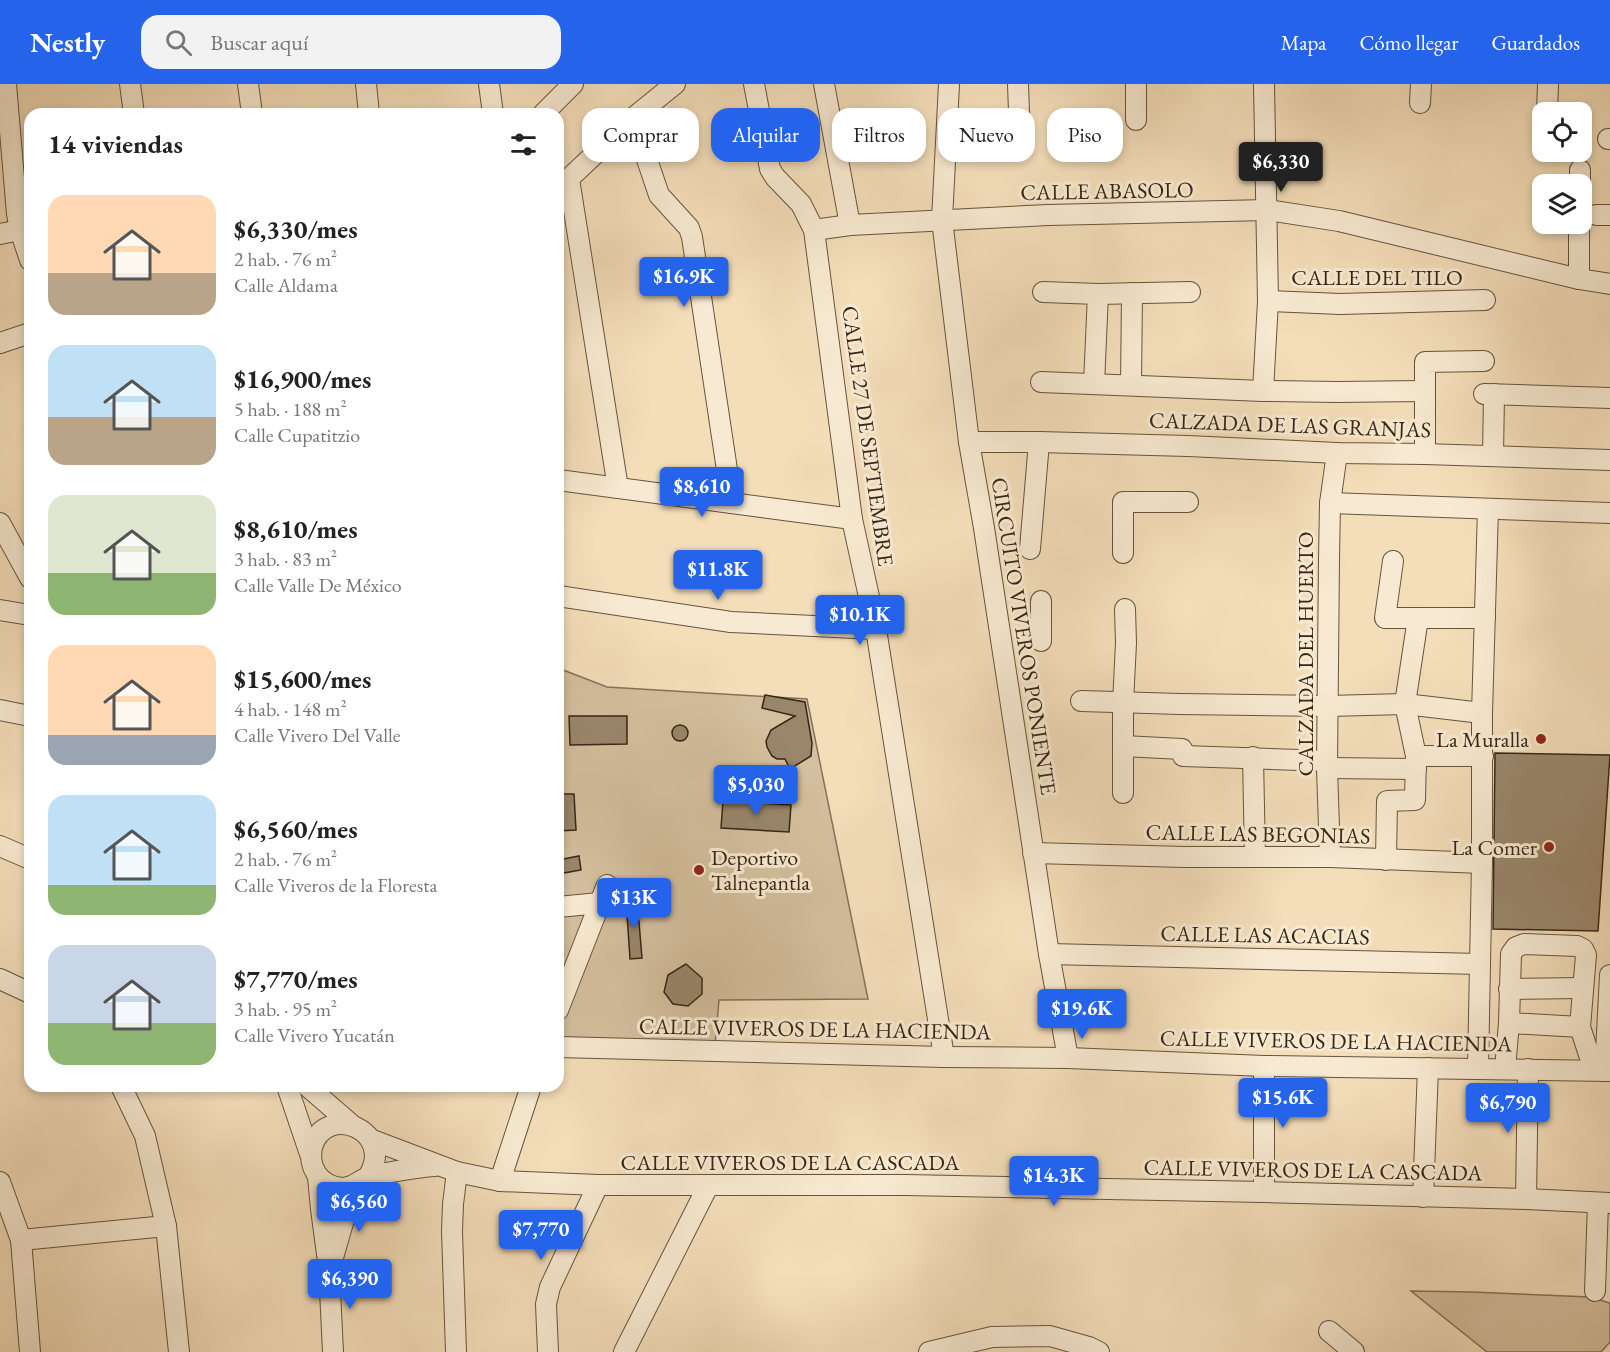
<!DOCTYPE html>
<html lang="es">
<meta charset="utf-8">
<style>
body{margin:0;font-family:"EB Garamond",serif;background:#f2f2f2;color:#222;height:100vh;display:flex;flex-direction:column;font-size:22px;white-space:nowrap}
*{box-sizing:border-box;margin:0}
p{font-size:20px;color:#767676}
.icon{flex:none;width:33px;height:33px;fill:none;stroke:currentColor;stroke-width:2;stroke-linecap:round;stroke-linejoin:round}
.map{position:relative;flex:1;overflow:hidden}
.side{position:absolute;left:24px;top:24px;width:540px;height:984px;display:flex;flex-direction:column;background:#fff;border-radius:18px;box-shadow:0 3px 9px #0003}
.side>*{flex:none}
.hud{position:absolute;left:582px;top:24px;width:570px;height:54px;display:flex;gap:12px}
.tools{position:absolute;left:1532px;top:18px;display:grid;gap:12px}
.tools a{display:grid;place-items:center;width:60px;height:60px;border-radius:12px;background:#fff;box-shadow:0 3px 9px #0003;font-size:30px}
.price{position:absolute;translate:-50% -51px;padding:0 14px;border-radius:6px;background:#2563eb;color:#fff;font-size:20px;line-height:39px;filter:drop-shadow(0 2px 3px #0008)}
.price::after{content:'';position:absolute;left:50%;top:36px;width:18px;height:14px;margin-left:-9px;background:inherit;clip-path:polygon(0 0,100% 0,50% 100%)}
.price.current{background:#222;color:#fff}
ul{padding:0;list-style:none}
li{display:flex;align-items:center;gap:18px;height:150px;padding:0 24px}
li span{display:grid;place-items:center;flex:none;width:168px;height:120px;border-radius:18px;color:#555}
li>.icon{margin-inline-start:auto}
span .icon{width:72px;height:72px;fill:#fffc;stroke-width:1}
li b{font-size:26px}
h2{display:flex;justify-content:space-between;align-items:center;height:72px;padding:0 24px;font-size:26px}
.pill{padding:0 21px;border-radius:18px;background:#fff;box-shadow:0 3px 9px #0003;font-size:21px;line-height:54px}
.pill.current{background:#2563eb;color:#fff}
header{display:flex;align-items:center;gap:36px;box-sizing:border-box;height:84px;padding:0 30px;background:#2563eb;color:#fff}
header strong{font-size:28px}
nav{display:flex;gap:33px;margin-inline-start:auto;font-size:21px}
.search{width:420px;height:54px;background:#f2f2f2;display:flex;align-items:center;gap:15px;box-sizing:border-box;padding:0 21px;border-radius:18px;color:#767676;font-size:22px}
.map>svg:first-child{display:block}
.green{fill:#d4bf9e;stroke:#85725a;stroke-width:1.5}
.building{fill:#99866b;stroke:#362615;stroke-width:1.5}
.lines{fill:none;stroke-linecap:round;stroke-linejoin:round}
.minor-casing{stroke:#66543e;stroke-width:22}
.minor{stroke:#f8ead2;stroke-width:20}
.poi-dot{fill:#8f2418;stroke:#f8ead2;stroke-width:2}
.labels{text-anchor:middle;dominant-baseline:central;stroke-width:6;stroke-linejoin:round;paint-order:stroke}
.street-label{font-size:22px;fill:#362615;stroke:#f8ead2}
.poi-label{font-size:22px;fill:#362615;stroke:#f8ead2;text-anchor:end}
</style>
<header>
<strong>Nestly</strong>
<div class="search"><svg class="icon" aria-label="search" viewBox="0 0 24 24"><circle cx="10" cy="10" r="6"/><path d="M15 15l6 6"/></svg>Buscar aquí</div>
<nav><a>Mapa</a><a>Cómo llegar</a><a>Guardados</a></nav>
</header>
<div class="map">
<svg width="1610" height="1268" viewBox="0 0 1610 1268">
<rect width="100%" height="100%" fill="#f4deba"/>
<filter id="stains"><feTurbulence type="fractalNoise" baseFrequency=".00333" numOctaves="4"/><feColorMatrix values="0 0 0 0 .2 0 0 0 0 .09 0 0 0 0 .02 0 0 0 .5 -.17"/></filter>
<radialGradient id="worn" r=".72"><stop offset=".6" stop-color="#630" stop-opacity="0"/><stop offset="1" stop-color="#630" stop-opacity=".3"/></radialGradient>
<!-- green -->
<g class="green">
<polygon points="558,584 607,603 807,615 868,915 719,916 715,961 558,957"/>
<polygon points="1411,1207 1472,1208 1590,1213 1610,1219 1610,1258 1601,1268 1487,1268"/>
</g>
<!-- building -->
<g class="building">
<polygon points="765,611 805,618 812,659 811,672 790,685 785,675 777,675 772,672 767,663 766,657 771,646 795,632 762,624"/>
<polygon points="569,632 627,632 627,660 570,661"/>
<circle cx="680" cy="649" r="8"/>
<polygon points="1495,669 1610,671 1598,847 1493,845"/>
<polygon points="558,710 574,710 576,746 558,747"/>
<polygon points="723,717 791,721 789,748 721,744"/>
<polygon points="579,772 581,786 558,790 558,776"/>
<polygon points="637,814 642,874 630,875 626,815"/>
<polygon points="686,880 702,894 702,910 688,922 673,920 664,908 668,891"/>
</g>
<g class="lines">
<defs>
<g id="minor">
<polyline points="6,0 17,130 20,146 30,176"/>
<polyline points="130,0 134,30"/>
<polyline points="248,0 252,30"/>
<polyline points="366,0 369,30"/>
<polyline points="489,0 493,30"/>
<polyline points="754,0 770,85 775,93 801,120 814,146 852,435 876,545 944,973"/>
<polyline points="824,0 850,141"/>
<polyline points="949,0 942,136 969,358 984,444 1049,870 1068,974"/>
<polyline points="1018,0 1019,28"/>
<polyline points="1136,0 1136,36"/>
<polyline points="1420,19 1421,0"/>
<polyline points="1547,28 1548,0"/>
<polyline points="543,30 573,0"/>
<polyline points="633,34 659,111 689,144 692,153 732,419"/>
<polyline points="1608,55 1610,55"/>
<polyline points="569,95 618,404"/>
<polyline points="1580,100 1580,86"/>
<polyline points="560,103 633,34 675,0"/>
<polyline points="1596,131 1610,131"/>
<polyline points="814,146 850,141 1048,131 1268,126 1339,137 1579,195 1610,200"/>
<polyline points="0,150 20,146"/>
<polyline points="1579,195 1579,140"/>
<polyline points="1043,208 1098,210 1190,208"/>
<polyline points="1268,217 1340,220 1485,216"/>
<polyline points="0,259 30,249"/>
<polyline points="1041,298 1263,307 1337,308 1424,307"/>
<polyline points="1094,300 1098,210"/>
<polyline points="1131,301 1132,209"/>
<polyline points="1263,307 1268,217 1264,0"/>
<polyline points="1484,310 1610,314"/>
<polyline points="969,358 1039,358 1188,362 1337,369 1425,370 1610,376"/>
<polyline points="1425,370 1425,278 1484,277"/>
<polyline points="1493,372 1494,310"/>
<polyline points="558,396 852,435"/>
<polyline points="1330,419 1610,429"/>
<polyline points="0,439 30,494"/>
<polyline points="1030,465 1039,358"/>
<polyline points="1123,469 1123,418 1188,418"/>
<polyline points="1393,477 1385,534 1485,534"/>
<polyline points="558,512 731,538 876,545"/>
<polyline points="0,526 30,531"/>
<polyline points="1041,557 1041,517"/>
<polyline points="1081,617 1180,620 1328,622 1405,620 1482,629"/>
<polyline points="0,626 30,632"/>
<polyline points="1123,662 1182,665"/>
<polyline points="1183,672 1327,677"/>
<polyline points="1416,672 1483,672"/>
<polyline points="1253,673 1255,773"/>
<polyline points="1327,684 1416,685"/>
<polyline points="1123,709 1123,619 1126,559 1125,525"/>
<polyline points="0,762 30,775"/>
<polyline points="1033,769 1185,773 1330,773 1482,779"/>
<polyline points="1330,773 1327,684 1329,475 1330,419 1337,369"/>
<polyline points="1386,776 1387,717 1415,716 1416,672 1405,620 1418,534"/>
<polyline points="558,823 600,819"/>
<polyline points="1049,870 1480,880"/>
<polyline points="0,895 30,909"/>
<polyline points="1509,905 1582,904"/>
<polyline points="558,926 607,801"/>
<polyline points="1509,939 1580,943"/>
<polyline points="558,963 944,973 1068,974 1264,982 1610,987"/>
<polyline points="1264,982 1264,1108"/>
<polyline points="1478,984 1482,779 1482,629 1488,425"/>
<polyline points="1505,985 1509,939 1511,870 1516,863 1524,860 1577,862 1583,865 1586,871 1580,943 1594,986"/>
<polyline points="1605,987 1610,891"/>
<polyline points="121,1002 145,1052 166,1142 179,1268"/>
<polyline points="287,1002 310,1070"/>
<polyline points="307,1002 352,1041"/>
<polyline points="370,1055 457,1088 500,1097 598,1101 905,1101 1264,1108 1526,1115 1610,1119"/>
<polyline points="318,1093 321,1125 329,1185 333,1268"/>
<path d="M 368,1093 C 397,1047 326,1017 312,1063 C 310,1073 311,1081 316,1089 C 321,1098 333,1104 343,1104 C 355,1103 358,1097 368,1093 C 373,1090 380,1090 386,1089 C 402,1086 419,1083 435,1082"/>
<polyline points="500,1097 531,1002"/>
<polyline points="0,1098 21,1156 30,1268"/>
<polyline points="1423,1113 1428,984"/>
<polyline points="1526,1115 1528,985"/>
<polyline points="21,1156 166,1142"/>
<polyline points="332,1177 343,1139 356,1101"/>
<polyline points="1595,1207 1598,1119"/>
<polyline points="1329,1247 1354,1268"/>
<polyline points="456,1268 452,1147 453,1120 457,1088"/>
<polyline points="548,1268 546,1220 550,1203 598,1101"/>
<polyline points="624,1268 708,1102"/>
<polyline points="929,1268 992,1253 1050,1252 1089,1263 1099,1268"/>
</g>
</defs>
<!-- minor casing -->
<use href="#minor" class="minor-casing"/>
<!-- minor -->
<use href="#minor" class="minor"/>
</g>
<!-- markers -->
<g class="poi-dot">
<circle cx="1541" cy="655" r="6"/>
<circle cx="1549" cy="763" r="6"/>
<circle cx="699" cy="786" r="6"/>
</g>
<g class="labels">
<!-- street labels -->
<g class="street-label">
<text transform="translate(1107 107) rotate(-1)">CALLE ABASOLO</text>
<text x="1377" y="193">CALLE DEL TILO</text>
<text transform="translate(1290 341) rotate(2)">CALZADA DE LAS GRANJAS</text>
<text transform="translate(868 352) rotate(82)">CALLE 27 DE SEPTIEMBRE</text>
<text transform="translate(1024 552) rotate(81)">CIRCUITO VIVEROS PONIENTE</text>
<text transform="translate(1305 570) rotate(-90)">CALZADA DEL HUERTO</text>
<text transform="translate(1258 750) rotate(1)">CALLE LAS BEGONIAS</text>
<text transform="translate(1265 851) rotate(1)">CALLE LAS ACACIAS</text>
<text transform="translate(815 945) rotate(1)">CALLE VIVEROS DE LA HACIENDA</text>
<text transform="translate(1336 957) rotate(1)">CALLE VIVEROS DE LA HACIENDA</text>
<text x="790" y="1078">CALLE VIVEROS DE LA CASCADA</text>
<text transform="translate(1313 1086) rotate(1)">CALLE VIVEROS DE LA CASCADA</text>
</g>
<!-- poi labels -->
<g class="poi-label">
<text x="1529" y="655">La Muralla</text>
<text x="1537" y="763">La Comer</text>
<text x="711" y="773" text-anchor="start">Deportivo<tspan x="711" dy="25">Talnepantla</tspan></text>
</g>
</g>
<rect width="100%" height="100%" filter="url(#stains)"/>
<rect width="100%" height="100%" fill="url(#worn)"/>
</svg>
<div class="tools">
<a><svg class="icon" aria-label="locate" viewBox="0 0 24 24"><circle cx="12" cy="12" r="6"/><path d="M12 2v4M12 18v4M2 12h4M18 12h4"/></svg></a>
<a><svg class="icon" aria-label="layers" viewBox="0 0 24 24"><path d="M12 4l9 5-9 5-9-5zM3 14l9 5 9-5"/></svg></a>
</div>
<b class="price current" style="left:1281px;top:109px">$6,330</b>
<b class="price" style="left:684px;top:224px">$16.9K</b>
<b class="price" style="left:702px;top:434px">$8,610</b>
<b class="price" style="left:718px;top:517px">$11.8K</b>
<b class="price" style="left:860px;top:562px">$10.1K</b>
<b class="price" style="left:756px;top:732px">$5,030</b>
<b class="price" style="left:634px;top:845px">$13K</b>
<b class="price" style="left:1082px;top:956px">$19.6K</b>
<b class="price" style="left:1283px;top:1045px">$15.6K</b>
<b class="price" style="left:1508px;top:1050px">$6,790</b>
<b class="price" style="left:1054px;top:1123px">$14.3K</b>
<b class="price" style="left:359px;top:1149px">$6,560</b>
<b class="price" style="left:541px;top:1177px">$7,770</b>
<b class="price" style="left:350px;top:1226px">$6,390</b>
<div class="hud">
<a class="pill">Comprar</a>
<a class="pill current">Alquilar</a>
<a class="pill">Filtros</a>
<a class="pill">Nuevo</a>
<a class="pill">Piso</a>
</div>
<section class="side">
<h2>14 viviendas<svg class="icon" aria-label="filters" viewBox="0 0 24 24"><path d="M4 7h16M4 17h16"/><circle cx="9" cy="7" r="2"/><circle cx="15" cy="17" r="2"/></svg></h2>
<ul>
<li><span style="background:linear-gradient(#ffd9b3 65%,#b9a48a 0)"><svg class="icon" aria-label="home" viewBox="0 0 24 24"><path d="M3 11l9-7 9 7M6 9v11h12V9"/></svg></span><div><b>$6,330/mes</b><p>2 hab. · 76 m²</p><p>Calle Aldama</p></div></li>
<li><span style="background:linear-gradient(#bfe0f5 60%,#b9a48a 0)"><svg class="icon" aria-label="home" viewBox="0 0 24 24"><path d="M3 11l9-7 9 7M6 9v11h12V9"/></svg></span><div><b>$16,900/mes</b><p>5 hab. · 188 m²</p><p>Calle Cupatitzio</p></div></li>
<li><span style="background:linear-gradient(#dfe7d0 65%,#8fb573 0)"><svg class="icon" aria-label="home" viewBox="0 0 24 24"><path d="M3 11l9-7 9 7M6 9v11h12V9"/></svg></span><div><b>$8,610/mes</b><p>3 hab. · 83 m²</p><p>Calle Valle De México</p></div></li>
<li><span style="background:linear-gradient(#ffd9b3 75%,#9aa5b1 0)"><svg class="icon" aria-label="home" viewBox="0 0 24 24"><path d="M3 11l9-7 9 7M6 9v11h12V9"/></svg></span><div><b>$15,600/mes</b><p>4 hab. · 148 m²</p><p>Calle Vivero Del Valle</p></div></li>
<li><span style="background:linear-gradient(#bfe0f5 75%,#8fb573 0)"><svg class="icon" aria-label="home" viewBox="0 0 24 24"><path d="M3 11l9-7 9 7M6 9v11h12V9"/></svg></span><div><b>$6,560/mes</b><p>2 hab. · 76 m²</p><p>Calle Viveros de la Floresta</p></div></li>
<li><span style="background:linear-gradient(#c9d6e8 65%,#8fb573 0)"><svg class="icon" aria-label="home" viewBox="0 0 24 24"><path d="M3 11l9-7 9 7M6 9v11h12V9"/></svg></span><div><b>$7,770/mes</b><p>3 hab. · 95 m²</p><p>Calle Vivero Yucatán</p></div></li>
</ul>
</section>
</div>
